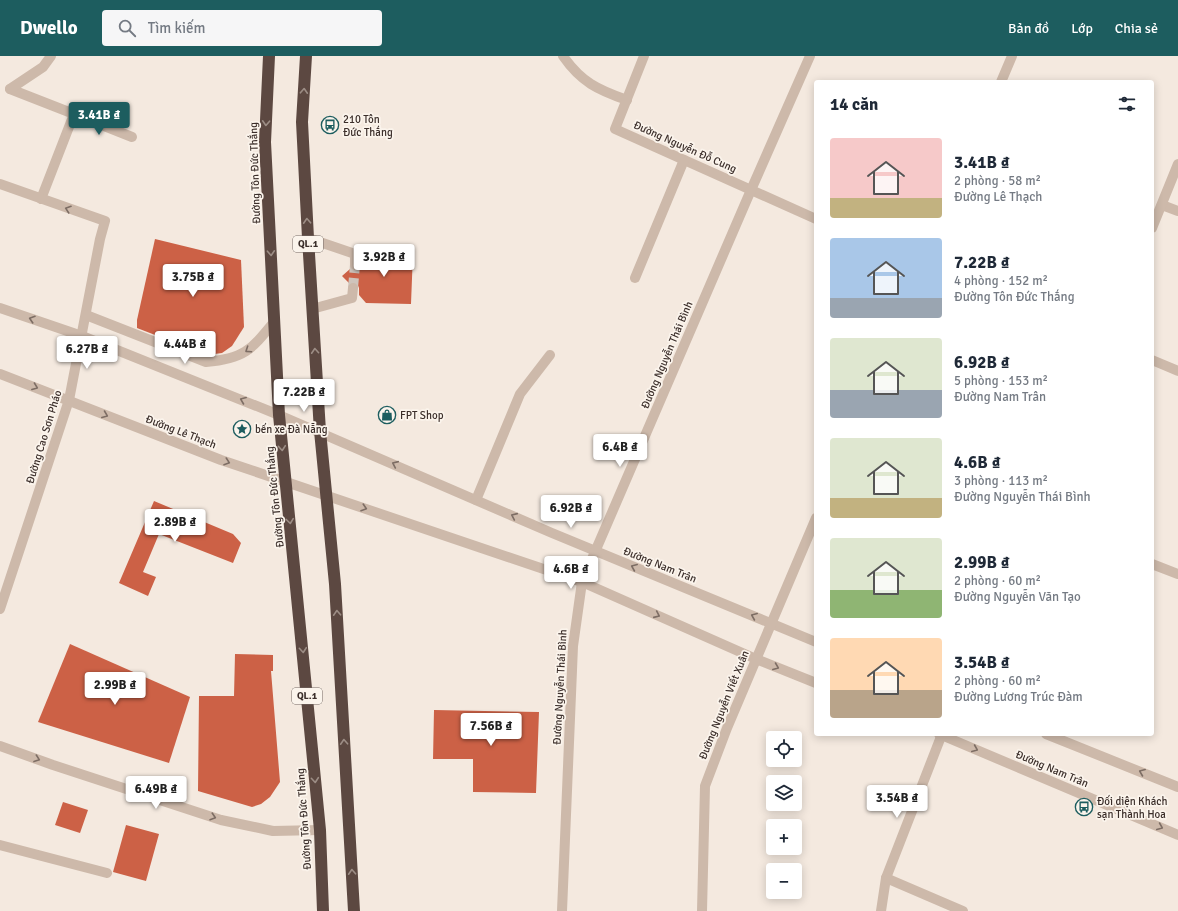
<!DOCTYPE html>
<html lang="vi">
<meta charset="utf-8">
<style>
body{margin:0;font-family:Signika,sans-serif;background:#f6f6f7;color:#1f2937;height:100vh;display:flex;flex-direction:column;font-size:15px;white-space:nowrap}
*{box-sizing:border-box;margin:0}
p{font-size:13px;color:#747a83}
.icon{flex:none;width:22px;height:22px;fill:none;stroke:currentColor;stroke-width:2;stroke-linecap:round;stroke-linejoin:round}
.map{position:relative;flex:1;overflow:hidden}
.side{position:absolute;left:814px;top:24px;width:340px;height:656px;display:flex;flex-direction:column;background:#fff;border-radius:4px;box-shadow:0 2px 10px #0003}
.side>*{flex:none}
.buttons{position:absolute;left:766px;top:675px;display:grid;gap:8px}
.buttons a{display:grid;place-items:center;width:36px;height:36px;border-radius:4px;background:#fff;box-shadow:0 2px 10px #0003;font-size:20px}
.price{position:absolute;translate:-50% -34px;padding:0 9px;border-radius:4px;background:#fff;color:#222;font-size:13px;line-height:26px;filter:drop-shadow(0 1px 2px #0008)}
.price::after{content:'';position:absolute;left:50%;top:24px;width:12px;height:9px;margin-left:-6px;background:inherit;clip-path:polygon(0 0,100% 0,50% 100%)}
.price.current{background:#1d5d5f;color:#fff}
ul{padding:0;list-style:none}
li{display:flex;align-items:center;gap:12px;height:100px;padding:0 16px}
li span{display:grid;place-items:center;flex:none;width:112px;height:80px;border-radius:4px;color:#555}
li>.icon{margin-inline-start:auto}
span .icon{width:48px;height:48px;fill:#fffc;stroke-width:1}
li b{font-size:17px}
h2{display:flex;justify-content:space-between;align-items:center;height:48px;padding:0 16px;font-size:17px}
header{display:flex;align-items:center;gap:24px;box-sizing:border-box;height:56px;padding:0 20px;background:#1d5d5f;color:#fff}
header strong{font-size:19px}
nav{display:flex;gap:22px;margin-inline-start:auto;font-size:14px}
.search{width:280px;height:36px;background:#f6f6f7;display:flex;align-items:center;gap:10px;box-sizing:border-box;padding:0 14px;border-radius:4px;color:#747a83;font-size:15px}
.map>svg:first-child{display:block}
.building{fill:#cc6146}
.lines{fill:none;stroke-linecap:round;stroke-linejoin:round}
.minor-tunnel{stroke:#cfc4bb;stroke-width:10;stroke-dasharray:10 5;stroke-linecap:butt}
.minor{stroke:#cdb9aa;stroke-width:10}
.highway{stroke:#5c4841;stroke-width:12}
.oneway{stroke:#9c8d85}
.oneway2{stroke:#7d6d64}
.labels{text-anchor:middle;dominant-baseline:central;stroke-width:3.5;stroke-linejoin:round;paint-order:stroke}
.shield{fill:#fbf4ec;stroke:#756964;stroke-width:1}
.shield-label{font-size:10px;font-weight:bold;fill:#3b2e2a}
.poi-label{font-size:11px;fill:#3b2e2a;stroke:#fbf4ec;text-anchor:start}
.street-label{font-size:11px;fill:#3b2e2a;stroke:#fbf4ec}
</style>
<header>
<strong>Dwello</strong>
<div class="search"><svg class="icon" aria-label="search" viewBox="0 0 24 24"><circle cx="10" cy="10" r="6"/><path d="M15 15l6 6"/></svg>Tìm kiếm</div>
<nav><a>Bản đồ</a><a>Lớp</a><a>Chia sẻ</a></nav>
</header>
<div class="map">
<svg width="1178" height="855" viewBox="0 0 1178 855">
<rect width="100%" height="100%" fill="#f4e9df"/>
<!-- building -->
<g class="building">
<polygon points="155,183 241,204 244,271 232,290 222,297 207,299 137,272 137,264"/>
<polygon points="369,195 413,197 411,248 366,247 359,239 359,232 357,227 353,226 349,227 342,220 350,213 355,215 359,214 361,209 362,202"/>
<polygon points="154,445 233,478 241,487 233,507 159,478 143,516 156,521 148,540 119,527"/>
<polygon points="70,588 190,641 169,707 38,666"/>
<polygon points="235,598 273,599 273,615 271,615 280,726 270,741 261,748 252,751 198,735 199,640 234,640"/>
<polygon points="434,654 539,656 536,737 473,736 473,703 433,703"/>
<polygon points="63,746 88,754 80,777 55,769"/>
<polygon points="126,769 159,778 146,825 113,816"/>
</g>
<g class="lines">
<!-- minor-tunnel -->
<polyline class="minor-tunnel" points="353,232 355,209"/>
<!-- minor -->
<g class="minor">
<path d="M 563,0 C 581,26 598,34 627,44"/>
<polyline points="644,0 615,73 816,163"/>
<polyline points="1001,26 1012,0"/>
<polyline points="10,33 74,58 41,143"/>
<polyline points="10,33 43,11 51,0"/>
<polyline points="74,58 132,81"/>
<polyline points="0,128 105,165 100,183 69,344 0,553"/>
<polyline points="1162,149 1178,155"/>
<polyline points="1152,172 1178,108"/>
<polyline points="308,182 355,198 355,209"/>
<polyline points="635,222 684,104"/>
<polyline points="0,252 82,280 279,359 552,477 816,586"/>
<polyline points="312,253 352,242 353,232"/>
<path d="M 86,259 L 206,306 C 244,303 251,294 274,266"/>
<polyline points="1152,304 1178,315"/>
<polyline points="0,318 221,404 582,526 756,603 816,627"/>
<polyline points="476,444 520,338 550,299"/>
<polyline points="1152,508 1178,518"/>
<polyline points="939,678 1178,779"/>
<polyline points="1046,678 1178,731"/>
<polyline points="0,690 53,709 221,764 273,775 320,774"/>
<polyline points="0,789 107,817"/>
<polyline points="886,822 963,855"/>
<polyline points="562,855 573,590 582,526 751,134 810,0"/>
<polyline points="702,855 705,730 727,672 816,462"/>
<polyline points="881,855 886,822 942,678"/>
</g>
<!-- highway -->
<g class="highway">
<polyline points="269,0 265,86 279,359 320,774 323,855"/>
<polyline points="306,0 302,66 308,182 320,375 335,528 354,855"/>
</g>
</g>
<!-- one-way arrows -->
<defs><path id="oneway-chevron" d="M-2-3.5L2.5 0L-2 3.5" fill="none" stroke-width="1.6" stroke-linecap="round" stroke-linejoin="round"/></defs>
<g class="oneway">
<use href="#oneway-chevron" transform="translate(304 35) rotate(-87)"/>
<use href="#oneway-chevron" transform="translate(266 67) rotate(93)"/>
<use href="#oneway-chevron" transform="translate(307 165) rotate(-93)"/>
<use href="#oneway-chevron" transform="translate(271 197) rotate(87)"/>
<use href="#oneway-chevron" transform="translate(315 295) rotate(-94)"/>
<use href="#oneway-chevron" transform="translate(282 392) rotate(85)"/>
<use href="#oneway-chevron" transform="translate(290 465) rotate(83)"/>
<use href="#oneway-chevron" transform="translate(337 557) rotate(-93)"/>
<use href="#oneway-chevron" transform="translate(303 594) rotate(85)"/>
<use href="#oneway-chevron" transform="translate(344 686) rotate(-93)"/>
<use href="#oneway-chevron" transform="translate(315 724) rotate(85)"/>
<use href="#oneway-chevron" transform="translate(352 816) rotate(-93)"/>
</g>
<g class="oneway2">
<use href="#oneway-chevron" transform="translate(68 153) rotate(-161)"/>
<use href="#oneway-chevron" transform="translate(32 263) rotate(-162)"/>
<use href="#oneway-chevron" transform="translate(248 294) rotate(146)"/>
<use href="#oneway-chevron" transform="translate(35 331) rotate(21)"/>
<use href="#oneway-chevron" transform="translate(243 344) rotate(-158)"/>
<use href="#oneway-chevron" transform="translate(105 359) rotate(22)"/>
<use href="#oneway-chevron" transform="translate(227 406) rotate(19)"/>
<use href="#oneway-chevron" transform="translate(395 408) rotate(-156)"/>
<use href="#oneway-chevron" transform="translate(364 452) rotate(18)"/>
<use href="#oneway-chevron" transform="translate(514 460) rotate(-156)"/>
<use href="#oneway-chevron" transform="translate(634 511) rotate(-157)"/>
<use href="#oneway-chevron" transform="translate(657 559) rotate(24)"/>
<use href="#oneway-chevron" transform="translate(754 560) rotate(-157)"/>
<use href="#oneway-chevron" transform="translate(776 611) rotate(22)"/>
<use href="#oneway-chevron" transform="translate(975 693) rotate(23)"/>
<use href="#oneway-chevron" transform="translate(37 703) rotate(20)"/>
<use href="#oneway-chevron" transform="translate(1142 716) rotate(-158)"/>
<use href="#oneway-chevron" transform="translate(213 761) rotate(18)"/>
<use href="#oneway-chevron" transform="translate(1160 771) rotate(23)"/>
</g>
<!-- icons -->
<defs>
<symbol id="bus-ring" viewBox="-11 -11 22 22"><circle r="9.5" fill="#fbf4ec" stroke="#1d5d5f" stroke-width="1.5"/><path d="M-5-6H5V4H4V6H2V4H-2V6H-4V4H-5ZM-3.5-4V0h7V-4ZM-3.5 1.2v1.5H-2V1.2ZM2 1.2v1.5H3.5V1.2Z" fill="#1d5d5f"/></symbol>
<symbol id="shop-ring" viewBox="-11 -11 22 22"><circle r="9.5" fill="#fbf4ec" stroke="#1d5d5f" stroke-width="1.5"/><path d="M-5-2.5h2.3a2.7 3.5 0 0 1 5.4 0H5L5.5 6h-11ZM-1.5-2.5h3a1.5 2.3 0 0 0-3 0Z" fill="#1d5d5f"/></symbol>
<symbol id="sight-ring" viewBox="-11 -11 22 22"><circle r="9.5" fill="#fbf4ec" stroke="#1d5d5f" stroke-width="1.5"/><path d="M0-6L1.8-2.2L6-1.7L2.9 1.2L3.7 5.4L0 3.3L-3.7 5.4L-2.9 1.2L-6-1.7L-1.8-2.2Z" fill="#1d5d5f"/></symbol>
</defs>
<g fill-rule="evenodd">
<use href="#bus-ring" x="320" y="59" width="20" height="20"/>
<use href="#shop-ring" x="377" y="349" width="20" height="20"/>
<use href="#sight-ring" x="232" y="363" width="20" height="20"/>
<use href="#bus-ring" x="1074" y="741" width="20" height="20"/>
</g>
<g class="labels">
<!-- shield labels -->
<g class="shield">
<rect x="293" y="180" width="30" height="16" rx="3"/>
<rect x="292" y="632" width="30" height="16" rx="3"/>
</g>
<g class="shield-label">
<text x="308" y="188">QL.1</text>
<text x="307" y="640">QL.1</text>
</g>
<!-- poi labels -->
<g class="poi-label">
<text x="343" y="63">210 Tôn<tspan x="343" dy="13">Đức Thắng</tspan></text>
<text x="400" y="359">FPT Shop</text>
<text x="255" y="373">bến xe Đà Nẵng</text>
<text x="1097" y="745">Đối diện Khách<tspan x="1097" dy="13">sạn Thành Hoa</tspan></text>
</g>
<!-- street labels -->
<g class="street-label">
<text transform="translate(685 91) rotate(24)">Đường Nguyễn Đỗ Cung</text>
<text transform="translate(255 117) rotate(-92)">Đường Tôn Đức Thắng</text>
<text transform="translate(667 299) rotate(-67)">Đường Nguyễn Thái Bình</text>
<text transform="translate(181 376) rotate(21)">Đường Lê Thạch</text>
<text transform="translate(44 381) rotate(-73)">Đường Cao Sơn Pháo</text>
<text transform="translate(275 441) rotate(-96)">Đường Tôn Đức Thắng</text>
<text transform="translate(660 509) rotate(22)">Đường Nam Trân</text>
<text transform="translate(560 631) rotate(-87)">Đường Nguyễn Thái Bình</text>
<text transform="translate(724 649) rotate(-68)">Đường Nguyễn Viết Xuân</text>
<text transform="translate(1052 713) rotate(23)">Đường Nam Trân</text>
<text transform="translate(304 763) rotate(-94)">Đường Tôn Đức Thắng</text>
</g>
</g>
</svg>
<div class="buttons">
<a><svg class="icon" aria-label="locate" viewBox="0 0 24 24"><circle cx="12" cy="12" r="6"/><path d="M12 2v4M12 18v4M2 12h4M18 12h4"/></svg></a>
<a><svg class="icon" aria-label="layers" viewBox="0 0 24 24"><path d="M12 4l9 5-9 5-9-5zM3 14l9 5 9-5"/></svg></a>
<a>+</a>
<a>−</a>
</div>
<b class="price current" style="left:99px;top:80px">3.41B ₫</b>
<b class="price" style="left:384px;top:222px">3.92B ₫</b>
<b class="price" style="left:193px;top:242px">3.75B ₫</b>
<b class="price" style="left:185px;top:309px">4.44B ₫</b>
<b class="price" style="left:87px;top:314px">6.27B ₫</b>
<b class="price" style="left:304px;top:357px">7.22B ₫</b>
<b class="price" style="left:620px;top:412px">6.4B ₫</b>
<b class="price" style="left:571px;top:473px">6.92B ₫</b>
<b class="price" style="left:175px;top:487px">2.89B ₫</b>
<b class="price" style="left:571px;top:534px">4.6B ₫</b>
<b class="price" style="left:115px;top:650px">2.99B ₫</b>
<b class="price" style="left:491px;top:691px">7.56B ₫</b>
<b class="price" style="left:156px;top:754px">6.49B ₫</b>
<b class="price" style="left:897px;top:763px">3.54B ₫</b>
<section class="side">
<h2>14 căn<svg class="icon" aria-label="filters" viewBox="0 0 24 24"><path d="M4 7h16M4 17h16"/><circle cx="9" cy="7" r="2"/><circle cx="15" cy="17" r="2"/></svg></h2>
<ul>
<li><span style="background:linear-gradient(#f6c9c9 75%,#c2b280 0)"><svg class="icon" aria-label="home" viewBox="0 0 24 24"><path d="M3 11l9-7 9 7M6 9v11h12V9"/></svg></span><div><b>3.41B ₫</b><p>2 phòng · 58 m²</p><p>Đường Lê Thạch</p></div></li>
<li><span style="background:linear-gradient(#a9c7e8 75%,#9aa5b1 0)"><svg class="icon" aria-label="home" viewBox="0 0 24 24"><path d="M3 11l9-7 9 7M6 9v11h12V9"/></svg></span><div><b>7.22B ₫</b><p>4 phòng · 152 m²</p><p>Đường Tôn Đức Thắng</p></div></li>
<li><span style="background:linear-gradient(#dfe7d0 65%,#9aa5b1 0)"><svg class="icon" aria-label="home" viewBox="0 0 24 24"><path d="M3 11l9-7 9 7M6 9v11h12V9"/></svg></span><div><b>6.92B ₫</b><p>5 phòng · 153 m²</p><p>Đường Nam Trân</p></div></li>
<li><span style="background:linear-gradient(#dfe7d0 75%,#c2b280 0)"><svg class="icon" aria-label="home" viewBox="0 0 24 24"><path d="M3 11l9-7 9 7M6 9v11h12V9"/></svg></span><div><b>4.6B ₫</b><p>3 phòng · 113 m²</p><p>Đường Nguyễn Thái Bình</p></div></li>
<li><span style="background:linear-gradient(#dfe7d0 65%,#8fb573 0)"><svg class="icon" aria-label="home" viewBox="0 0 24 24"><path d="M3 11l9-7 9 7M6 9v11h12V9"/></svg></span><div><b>2.99B ₫</b><p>2 phòng · 60 m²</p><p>Đường Nguyễn Văn Tạo</p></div></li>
<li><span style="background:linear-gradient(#ffd9b3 65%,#b9a48a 0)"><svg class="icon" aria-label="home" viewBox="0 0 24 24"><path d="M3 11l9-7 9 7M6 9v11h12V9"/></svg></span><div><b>3.54B ₫</b><p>2 phòng · 60 m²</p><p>Đường Lương Trúc Đàm</p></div></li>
</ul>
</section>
</div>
